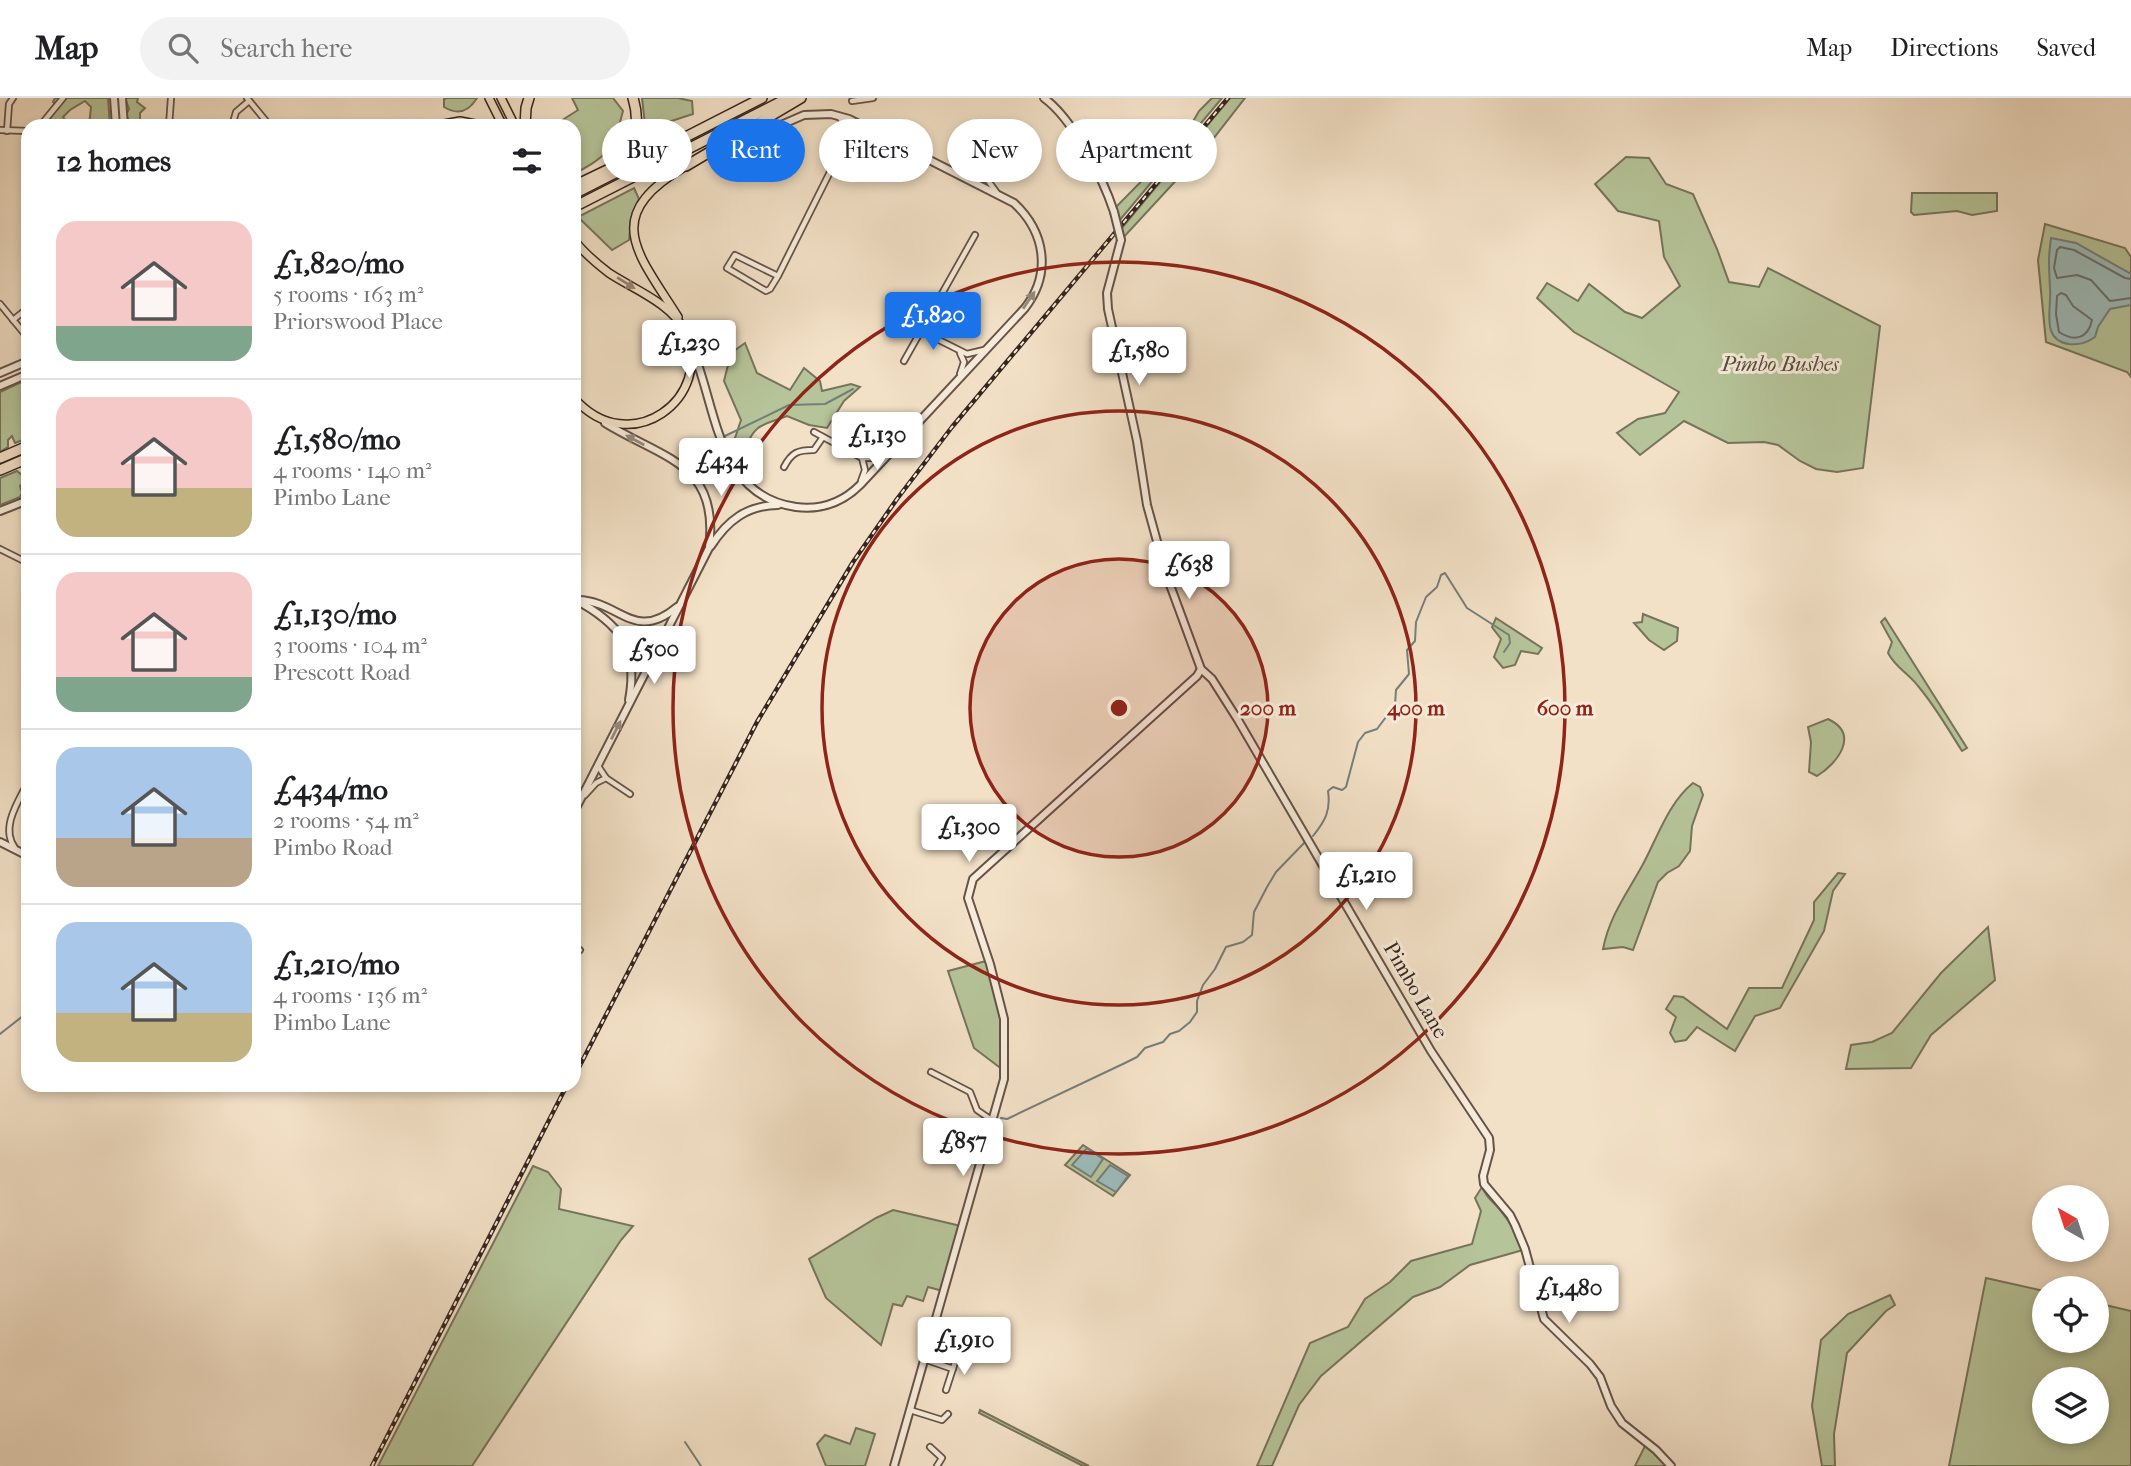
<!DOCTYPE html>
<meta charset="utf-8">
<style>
body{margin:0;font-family:"IM FELL French Canon",serif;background:#f2f2f2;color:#202124;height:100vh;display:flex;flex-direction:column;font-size:26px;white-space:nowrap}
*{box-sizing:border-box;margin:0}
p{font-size:23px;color:#757577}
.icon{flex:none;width:38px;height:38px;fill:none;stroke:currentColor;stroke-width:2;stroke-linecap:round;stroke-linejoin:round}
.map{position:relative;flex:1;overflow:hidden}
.panel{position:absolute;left:21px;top:21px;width:560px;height:973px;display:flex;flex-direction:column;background:#fff;border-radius:21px;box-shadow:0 4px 10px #0003}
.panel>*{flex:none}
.top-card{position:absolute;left:602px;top:21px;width:665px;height:63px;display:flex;gap:14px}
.needle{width:46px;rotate:321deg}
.controls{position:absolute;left:2032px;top:1087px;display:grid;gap:14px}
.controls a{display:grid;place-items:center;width:77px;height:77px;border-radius:50%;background:#fff;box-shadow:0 4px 10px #0003;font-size:35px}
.price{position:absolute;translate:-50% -60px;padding:0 16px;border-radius:7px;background:#fff;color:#222;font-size:23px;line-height:46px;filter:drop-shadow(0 2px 4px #0008)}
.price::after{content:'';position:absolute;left:50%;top:42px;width:21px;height:16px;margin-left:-10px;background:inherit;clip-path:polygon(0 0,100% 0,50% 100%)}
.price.on{background:#1a73e8;color:#fff}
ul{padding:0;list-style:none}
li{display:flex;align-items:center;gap:21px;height:175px;padding:0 35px}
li+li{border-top:2px solid #e0e0e0}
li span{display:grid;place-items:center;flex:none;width:196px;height:140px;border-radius:21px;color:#555}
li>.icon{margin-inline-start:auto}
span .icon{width:84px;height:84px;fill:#fffc;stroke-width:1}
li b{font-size:30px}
h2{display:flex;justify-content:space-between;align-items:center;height:84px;padding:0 35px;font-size:30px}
.pill{padding:0 24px;border-radius:32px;background:#fff;box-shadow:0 4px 10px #0003;font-size:24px;line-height:63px}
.pill.on{background:#1a73e8;color:#fff}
header{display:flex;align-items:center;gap:42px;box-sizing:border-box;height:98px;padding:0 35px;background:#fff;border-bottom:2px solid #e0e0e0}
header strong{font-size:33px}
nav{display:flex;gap:38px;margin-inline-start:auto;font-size:24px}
.search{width:490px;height:63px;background:#f2f2f2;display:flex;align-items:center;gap:18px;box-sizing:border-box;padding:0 24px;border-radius:38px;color:#757577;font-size:26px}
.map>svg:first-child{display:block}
.green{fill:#b6c499;stroke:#76745c;stroke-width:2;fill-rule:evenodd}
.water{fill:#9dbcbb;stroke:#747f7c;stroke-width:2}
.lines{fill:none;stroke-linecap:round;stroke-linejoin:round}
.shore{stroke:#6a706c;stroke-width:2}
.stream{stroke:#747f7c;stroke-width:2}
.minor-casing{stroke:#655348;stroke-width:8}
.tertiary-casing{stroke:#655348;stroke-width:10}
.primary-casing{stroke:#36241e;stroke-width:10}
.motorway-casing{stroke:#36241e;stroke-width:12}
.minor{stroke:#f7ecdb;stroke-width:4.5}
.tertiary{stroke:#f7ecdb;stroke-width:6}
.primary{stroke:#f3e1c7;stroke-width:7}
.motorway{stroke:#f3e1c7;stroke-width:9}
.rail-casing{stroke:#36241e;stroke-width:4.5}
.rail{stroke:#f7ecdb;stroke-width:2;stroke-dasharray:5;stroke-linecap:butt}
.tertiary-bridge-casing{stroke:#655348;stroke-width:10;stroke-linecap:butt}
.tertiary-bridge{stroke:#f7ecdb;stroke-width:6}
.oneway{fill:#948272}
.oneway2{fill:#96887c}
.ring{fill:none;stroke:#8f2418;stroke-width:3.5}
.labels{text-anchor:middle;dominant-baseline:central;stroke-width:6;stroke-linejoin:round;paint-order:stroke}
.park-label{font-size:21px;font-style:italic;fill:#564c3d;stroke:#f7ecdb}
.street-label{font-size:21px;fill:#36241e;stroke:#f7ecdb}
.centre{fill:#8f2418;stroke:#f7ecdb;stroke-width:3.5}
.ring-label{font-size:21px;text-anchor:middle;font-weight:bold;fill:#8f2418;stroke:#f7ecdb;stroke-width:6;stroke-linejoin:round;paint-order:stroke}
</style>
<header>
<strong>Map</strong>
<div class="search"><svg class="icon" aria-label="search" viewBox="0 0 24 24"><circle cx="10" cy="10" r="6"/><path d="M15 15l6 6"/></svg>Search here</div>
<nav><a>Map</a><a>Directions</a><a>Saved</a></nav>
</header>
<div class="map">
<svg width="2131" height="1368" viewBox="0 0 2131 1368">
<rect width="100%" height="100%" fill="#f3e1c7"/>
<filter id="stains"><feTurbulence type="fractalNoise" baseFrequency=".00286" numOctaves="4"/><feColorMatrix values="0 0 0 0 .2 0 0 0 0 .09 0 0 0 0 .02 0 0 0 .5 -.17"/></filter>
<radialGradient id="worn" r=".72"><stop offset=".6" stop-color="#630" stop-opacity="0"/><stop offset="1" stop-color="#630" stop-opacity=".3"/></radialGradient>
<!-- green -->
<g class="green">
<polygon points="55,0 108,0 110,28 89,28 91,9 85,3 70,12 63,19 65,22 58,28 52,28 50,19 59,9 53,4"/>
<polygon points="125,0 138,0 137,4 145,10 140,15 140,28 128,28 129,23 126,17 129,11"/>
<path d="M 447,0 L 477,0 C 469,13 459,18 444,9 L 444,1 Z"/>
<path d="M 572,0 L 613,0 L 623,13 C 613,52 609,57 574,76 L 574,28 L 553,28 L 578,12 Z"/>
<polygon points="642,0 678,0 692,3 693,16 656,28 645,26"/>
<polygon points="1212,0 1222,0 1119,123 1116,109 1183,41 1199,13"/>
<polygon points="1230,0 1245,0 1206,50 1122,141 1121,131"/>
<polygon points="1626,59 1649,60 1666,86 1693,96 1717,151 1729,184 1759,189 1768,170 1880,228 1863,370 1837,374 1816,371 1800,363 1778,347 1764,344 1728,345 1684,323 1640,357 1617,335 1638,321 1665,315 1679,294 1574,234 1537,200 1547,185 1578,203 1589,186 1625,214 1642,220 1680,188 1664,159 1659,123 1618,113 1595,86"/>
<polygon points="634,90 639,101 632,116 629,142 612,152 578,119"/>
<polygon points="1912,95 1997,95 1997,113 1972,117 1957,113 1914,117 1911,114"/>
<polygon points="2045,126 2125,150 2131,159 2131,279 2127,274 2046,244 2038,162"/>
<path d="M 745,245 L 757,275 L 790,292 L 804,270 L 820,283 L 822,293 L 851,286 L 860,289 L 844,303 L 827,330 L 809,327 L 787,318 C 764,327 755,325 746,349 L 756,363 L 746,364 L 735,340 L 741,322 L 724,283 L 731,255 Z"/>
<polygon points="28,281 28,340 15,345 12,338 8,342 8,349 0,354 0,294"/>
<polygon points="17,373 23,378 24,384 20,388 22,395 20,399 0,407 0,380"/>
<polygon points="1643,516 1678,530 1677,543 1664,552 1649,542 1634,525 1642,524"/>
<polygon points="1496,520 1542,550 1538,556 1521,553 1515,567 1503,570 1494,559 1501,541 1492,529"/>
<path d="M 1885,520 L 1967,650 L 1962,653 C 1948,631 1935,608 1918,588 C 1908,575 1896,570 1888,555 L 1892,544 L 1881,524 Z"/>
<path d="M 1828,621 C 1860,636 1838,665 1817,678 L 1809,674 L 1811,644 L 1808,629 Z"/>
<path d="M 1693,685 L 1700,689 L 1703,697 L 1692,728 L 1690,753 L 1679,768 L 1667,775 L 1658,784 L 1633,852 L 1623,849 L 1603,851 C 1609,819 1627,795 1642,768 C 1657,741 1668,705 1693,685 Z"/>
<polygon points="1838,775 1845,776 1833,793 1824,833 1780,910 1755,918 1735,953 1697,929 1686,942 1675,944 1670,935 1676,919 1666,911 1674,898 1683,899 1727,931 1749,890 1782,890 1814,822 1814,804"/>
<polygon points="1988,829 1995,882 1931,937 1911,970 1846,971 1851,947 1872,944 1892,935 1941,875"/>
<polygon points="986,863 1001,922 1003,972 974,950 948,873"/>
<polygon points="1083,1047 1130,1077 1113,1098 1065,1067"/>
<polygon points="533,1068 548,1074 561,1091 559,1111 633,1128 621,1142 472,1368 378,1368"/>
<path d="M 1482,1089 C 1488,1102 1492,1102 1500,1112 C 1509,1123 1519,1138 1523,1152 L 1470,1167 L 1440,1189 L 1413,1199 L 1321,1278 L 1299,1307 L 1272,1368 L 1257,1368 L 1310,1245 L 1348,1229 L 1365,1201 L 1390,1184 L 1411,1163 L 1472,1146 L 1481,1113 L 1475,1100 Z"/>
<polygon points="893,1112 961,1128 943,1193 928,1189 923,1203 907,1198 902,1208 893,1206 881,1247 826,1200 809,1161 876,1120"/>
<path d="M 1986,1180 L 2044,1193 L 2044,1242 L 2096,1242 L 2097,1205 L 2131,1213 L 2131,1368 L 1949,1368 ZM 2044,1281 L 2096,1281 L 2096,1334 L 2044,1334 Z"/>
<polygon points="1890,1197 1895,1207 1886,1213 1847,1255 1834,1336 1835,1368 1822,1368 1812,1308 1821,1242 1848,1216"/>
<polygon points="980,1312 1081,1364 1089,1368 1083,1368 979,1315"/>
<polygon points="856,1330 875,1336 865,1368 826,1368 817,1346 825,1337 850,1346"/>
<polygon points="1646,1346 1666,1368 1635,1368"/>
</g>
<!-- water -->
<g class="water">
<path d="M 2051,140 L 2076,145 L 2131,176 L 2131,207 L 2110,211 L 2098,229 L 2095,239 C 2086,245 2080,247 2069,246 C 2040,242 2052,210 2050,190 C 2049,169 2048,161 2051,140 Z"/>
<polygon points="1087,1050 1103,1061 1091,1079 1072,1067"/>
<polygon points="1110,1067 1128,1078 1116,1094 1097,1083"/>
</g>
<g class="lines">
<!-- shore -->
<g class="shore">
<polyline points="2131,181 2125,180 2074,152 2060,149 2057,152 2054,170 2057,180 2077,177 2091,182 2110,203 2131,200"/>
<path d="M 2061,195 L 2066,197 L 2073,208 L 2092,222 C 2088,241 2074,244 2059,234 L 2056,216 L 2057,198 Z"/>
</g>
<!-- stream -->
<g class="stream">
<polyline points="725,338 789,307 825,306 853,291"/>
<polyline points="695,358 705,345 717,341"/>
<path d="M 1313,738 C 1325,723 1331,713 1328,693 L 1333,689 L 1342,692 L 1346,689 L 1358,644 L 1365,635 L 1377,631 L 1395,607 L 1396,592 L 1409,576 L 1407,552 L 1415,543 L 1416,524 L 1426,499 L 1437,489 L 1441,477 L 1445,475 L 1467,510 L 1509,537 L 1510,545 L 1504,554"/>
<polyline points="0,936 28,914"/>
<polyline points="1001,1020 1007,1021 1125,965 1137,959 1145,950 1163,944 1170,936 1179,933 1190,924 1197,914 1197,903 1203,887 1215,871 1226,849 1243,844 1252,837 1254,814 1267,789 1276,774 1306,743"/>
<polyline points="685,1344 701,1368"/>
</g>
<defs>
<g id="minor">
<polyline points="247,0 270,28"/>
<polyline points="852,3 873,0"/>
<polyline points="840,20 845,26 848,38"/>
<polyline points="40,28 63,0"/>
<polyline points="169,28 171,0"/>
<polyline points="232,28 236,14 249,3"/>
<polyline points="0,32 28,33"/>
<polyline points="7,33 9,6 13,0"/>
<polyline points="984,77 997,95"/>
<path d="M 972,82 C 987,80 990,63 996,51"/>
<polyline points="778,178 735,157 727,170 766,193 770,191 778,178 848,38 855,33 867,31"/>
<polyline points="0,206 28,240"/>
<polyline points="13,222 28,210"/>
<polyline points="921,233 967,256 984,252"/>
<polyline points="960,255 964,264 960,276"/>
<polyline points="904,263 975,137"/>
<polyline points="814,334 862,360 884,360"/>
<path d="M 784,369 C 792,354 798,352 814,352 L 823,339"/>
<polyline points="861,383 865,372 862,360"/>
<polyline points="0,451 28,465"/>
<polyline points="598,668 606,680 630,696"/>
<polyline points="585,697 596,685 606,680"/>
<path d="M 15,750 C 0,730 18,704 28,684"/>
<polyline points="574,848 580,852"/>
<polyline points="931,974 970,994 977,1012 993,1023"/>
<polyline points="924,1261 953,1271"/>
<polyline points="946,1292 957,1258"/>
<polyline points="910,1312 942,1322 948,1316"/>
<polyline points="930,1349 942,1360 937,1368"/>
</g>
<g id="tertiary">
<polyline points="114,0 116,28"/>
<polyline points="122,0 124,28"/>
<path d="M 1044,0 C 1073,21 1103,80 1114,114"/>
<polyline points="1121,142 1107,195 1108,211 1137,343 1147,407 1166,476 1201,571 1212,581 1238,622 1431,953 1489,1040 1490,1052 1483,1078 1484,1086 1510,1117 1515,1127 1525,1151 1544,1221 1590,1266 1600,1279 1611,1308 1622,1325 1656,1352 1671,1368"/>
<path d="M 693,253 C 717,311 717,398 796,409 C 820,412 842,405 860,387 L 1025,210 C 1052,175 1045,134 1014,105 L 849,21 L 831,16 L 804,17 L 710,58"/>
<polyline points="0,275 28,263"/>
<polyline points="0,288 28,276"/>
<polyline points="0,413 28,402"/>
<path d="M 711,448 C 727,423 747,407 778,407"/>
<path d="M 574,501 C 619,525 639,549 629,602"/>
<path d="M 578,502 C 620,503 634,545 677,509"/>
<path d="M 574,714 L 709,450 C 720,365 663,361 605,325"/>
<polyline points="0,744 28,758"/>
<polyline points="894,1368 1004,981 1004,921 990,866 968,800 973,781 1197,578 1201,571"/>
</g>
<g id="primary">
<polyline points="489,0 503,28"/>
<polyline points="501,0 515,28"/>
<path d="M 574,142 C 584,155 596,165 609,175 C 633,191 671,205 685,233 C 716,299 630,364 574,300"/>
<path d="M 678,219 C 637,154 600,118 686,68"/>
</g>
<g id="motorway">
<polyline points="439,28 460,24 480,28"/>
<polyline points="525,28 526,10 529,0"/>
<path d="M 619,64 C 637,47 640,23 633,0"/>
<polyline points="686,68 801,0"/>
<polyline points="574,88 630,61"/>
<polyline points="574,96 762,0"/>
<polyline points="574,109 788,0"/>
<polyline points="0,360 28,348"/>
<polyline points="0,372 28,360"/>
</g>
</defs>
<!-- minor casing -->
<use href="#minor" class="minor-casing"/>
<!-- tertiary casing -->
<use href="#tertiary" class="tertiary-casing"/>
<!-- primary casing -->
<use href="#primary" class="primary-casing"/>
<!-- motorway casing -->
<use href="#motorway" class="motorway-casing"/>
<!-- minor -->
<use href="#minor" class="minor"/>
<!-- tertiary -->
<use href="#tertiary" class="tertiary"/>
<!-- primary -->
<use href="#primary" class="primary"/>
<!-- motorway -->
<use href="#motorway" class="motorway"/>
<defs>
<g id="rail">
<polyline points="574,979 757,624 853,464 897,401 952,329 1228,0"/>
<polyline points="372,1368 567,987"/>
</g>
</defs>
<!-- rail casing -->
<use href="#rail" class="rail-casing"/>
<!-- rail -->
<use href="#rail" class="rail"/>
<defs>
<polyline id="tertiary-bridge" points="1114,114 1121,142"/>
</defs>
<!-- tertiary-bridge casing -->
<use href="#tertiary-bridge" class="tertiary-bridge-casing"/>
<!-- tertiary-bridge -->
<use href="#tertiary-bridge" class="tertiary-bridge"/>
</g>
<!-- one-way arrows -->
<defs><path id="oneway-solid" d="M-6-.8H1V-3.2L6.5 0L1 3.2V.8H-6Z" transform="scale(1.75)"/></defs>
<use class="oneway" href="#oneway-solid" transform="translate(626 185) rotate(32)"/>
<g class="oneway2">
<use href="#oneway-solid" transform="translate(1029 202) rotate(-56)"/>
<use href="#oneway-solid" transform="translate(635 342) rotate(-152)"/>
<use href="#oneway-solid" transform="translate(616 632) rotate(-63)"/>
</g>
<!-- distance rings -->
<circle cx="1119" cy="610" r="149" fill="#8f2418" fill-opacity=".12"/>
<g class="ring">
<circle cx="1119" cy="610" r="149"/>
<circle cx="1119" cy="610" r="297"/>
<circle cx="1119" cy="610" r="446"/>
</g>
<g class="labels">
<!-- park labels -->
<g class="park-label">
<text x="1780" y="266">Pimbo Bushes</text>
</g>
<!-- street labels -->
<g class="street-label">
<text transform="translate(1416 892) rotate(60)">Pimbo Lane</text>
</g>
</g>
<circle cx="1119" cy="610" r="10" class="centre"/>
<g class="ring-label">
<text x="1268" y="617">200 m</text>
<text x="1416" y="617">400 m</text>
<text x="1565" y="617">600 m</text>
</g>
<rect width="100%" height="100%" filter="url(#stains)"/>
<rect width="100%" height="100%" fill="url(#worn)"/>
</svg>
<div class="controls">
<a><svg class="needle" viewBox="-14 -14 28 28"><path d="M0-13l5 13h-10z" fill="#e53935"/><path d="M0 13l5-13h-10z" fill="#757577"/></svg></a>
<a><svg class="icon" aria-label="locate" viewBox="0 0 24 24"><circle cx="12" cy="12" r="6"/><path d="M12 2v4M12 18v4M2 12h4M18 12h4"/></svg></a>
<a><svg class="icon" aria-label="layers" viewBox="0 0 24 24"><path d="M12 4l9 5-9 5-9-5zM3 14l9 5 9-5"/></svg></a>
</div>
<b class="price on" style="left:933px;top:254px">£1,820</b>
<b class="price" style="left:689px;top:282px">£1,230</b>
<b class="price" style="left:1139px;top:289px">£1,580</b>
<b class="price" style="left:877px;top:374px">£1,130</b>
<b class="price" style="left:721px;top:400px">£434</b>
<b class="price" style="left:1189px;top:503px">£638</b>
<b class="price" style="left:654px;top:588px">£500</b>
<b class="price" style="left:969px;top:766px">£1,300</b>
<b class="price" style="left:1366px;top:814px">£1,210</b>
<b class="price" style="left:963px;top:1080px">£857</b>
<b class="price" style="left:1569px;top:1227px">£1,480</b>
<b class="price" style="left:964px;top:1279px">£1,910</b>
<div class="top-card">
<a class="pill">Buy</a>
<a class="pill on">Rent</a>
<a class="pill">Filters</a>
<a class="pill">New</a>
<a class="pill">Apartment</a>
</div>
<section class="panel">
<h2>12 homes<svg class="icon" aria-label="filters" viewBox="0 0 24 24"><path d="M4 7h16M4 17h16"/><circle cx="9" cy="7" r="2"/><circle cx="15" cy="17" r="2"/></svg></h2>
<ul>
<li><span style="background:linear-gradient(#f6c9c9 75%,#7fa58c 0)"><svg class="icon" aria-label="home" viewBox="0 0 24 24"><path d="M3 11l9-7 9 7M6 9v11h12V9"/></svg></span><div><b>£1,820/mo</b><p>5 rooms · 163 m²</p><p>Priorswood Place</p></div></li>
<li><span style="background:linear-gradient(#f6c9c9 65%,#c2b280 0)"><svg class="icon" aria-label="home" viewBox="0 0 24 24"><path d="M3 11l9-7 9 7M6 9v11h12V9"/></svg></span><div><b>£1,580/mo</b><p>4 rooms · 140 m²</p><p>Pimbo Lane</p></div></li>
<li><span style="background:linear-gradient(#f6c9c9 75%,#7fa58c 0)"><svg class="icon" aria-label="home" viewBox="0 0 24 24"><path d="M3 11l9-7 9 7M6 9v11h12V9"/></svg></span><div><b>£1,130/mo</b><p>3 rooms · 104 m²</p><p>Prescott Road</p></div></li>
<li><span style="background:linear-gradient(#a9c7e8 65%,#b9a48a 0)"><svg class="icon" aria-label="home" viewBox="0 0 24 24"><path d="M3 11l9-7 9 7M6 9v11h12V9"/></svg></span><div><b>£434/mo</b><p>2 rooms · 54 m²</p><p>Pimbo Road</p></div></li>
<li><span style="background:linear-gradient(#a9c7e8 65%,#c2b280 0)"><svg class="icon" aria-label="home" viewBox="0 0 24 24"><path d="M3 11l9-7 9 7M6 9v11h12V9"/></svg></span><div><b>£1,210/mo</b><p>4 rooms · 136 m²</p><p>Pimbo Lane</p></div></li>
</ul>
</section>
</div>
